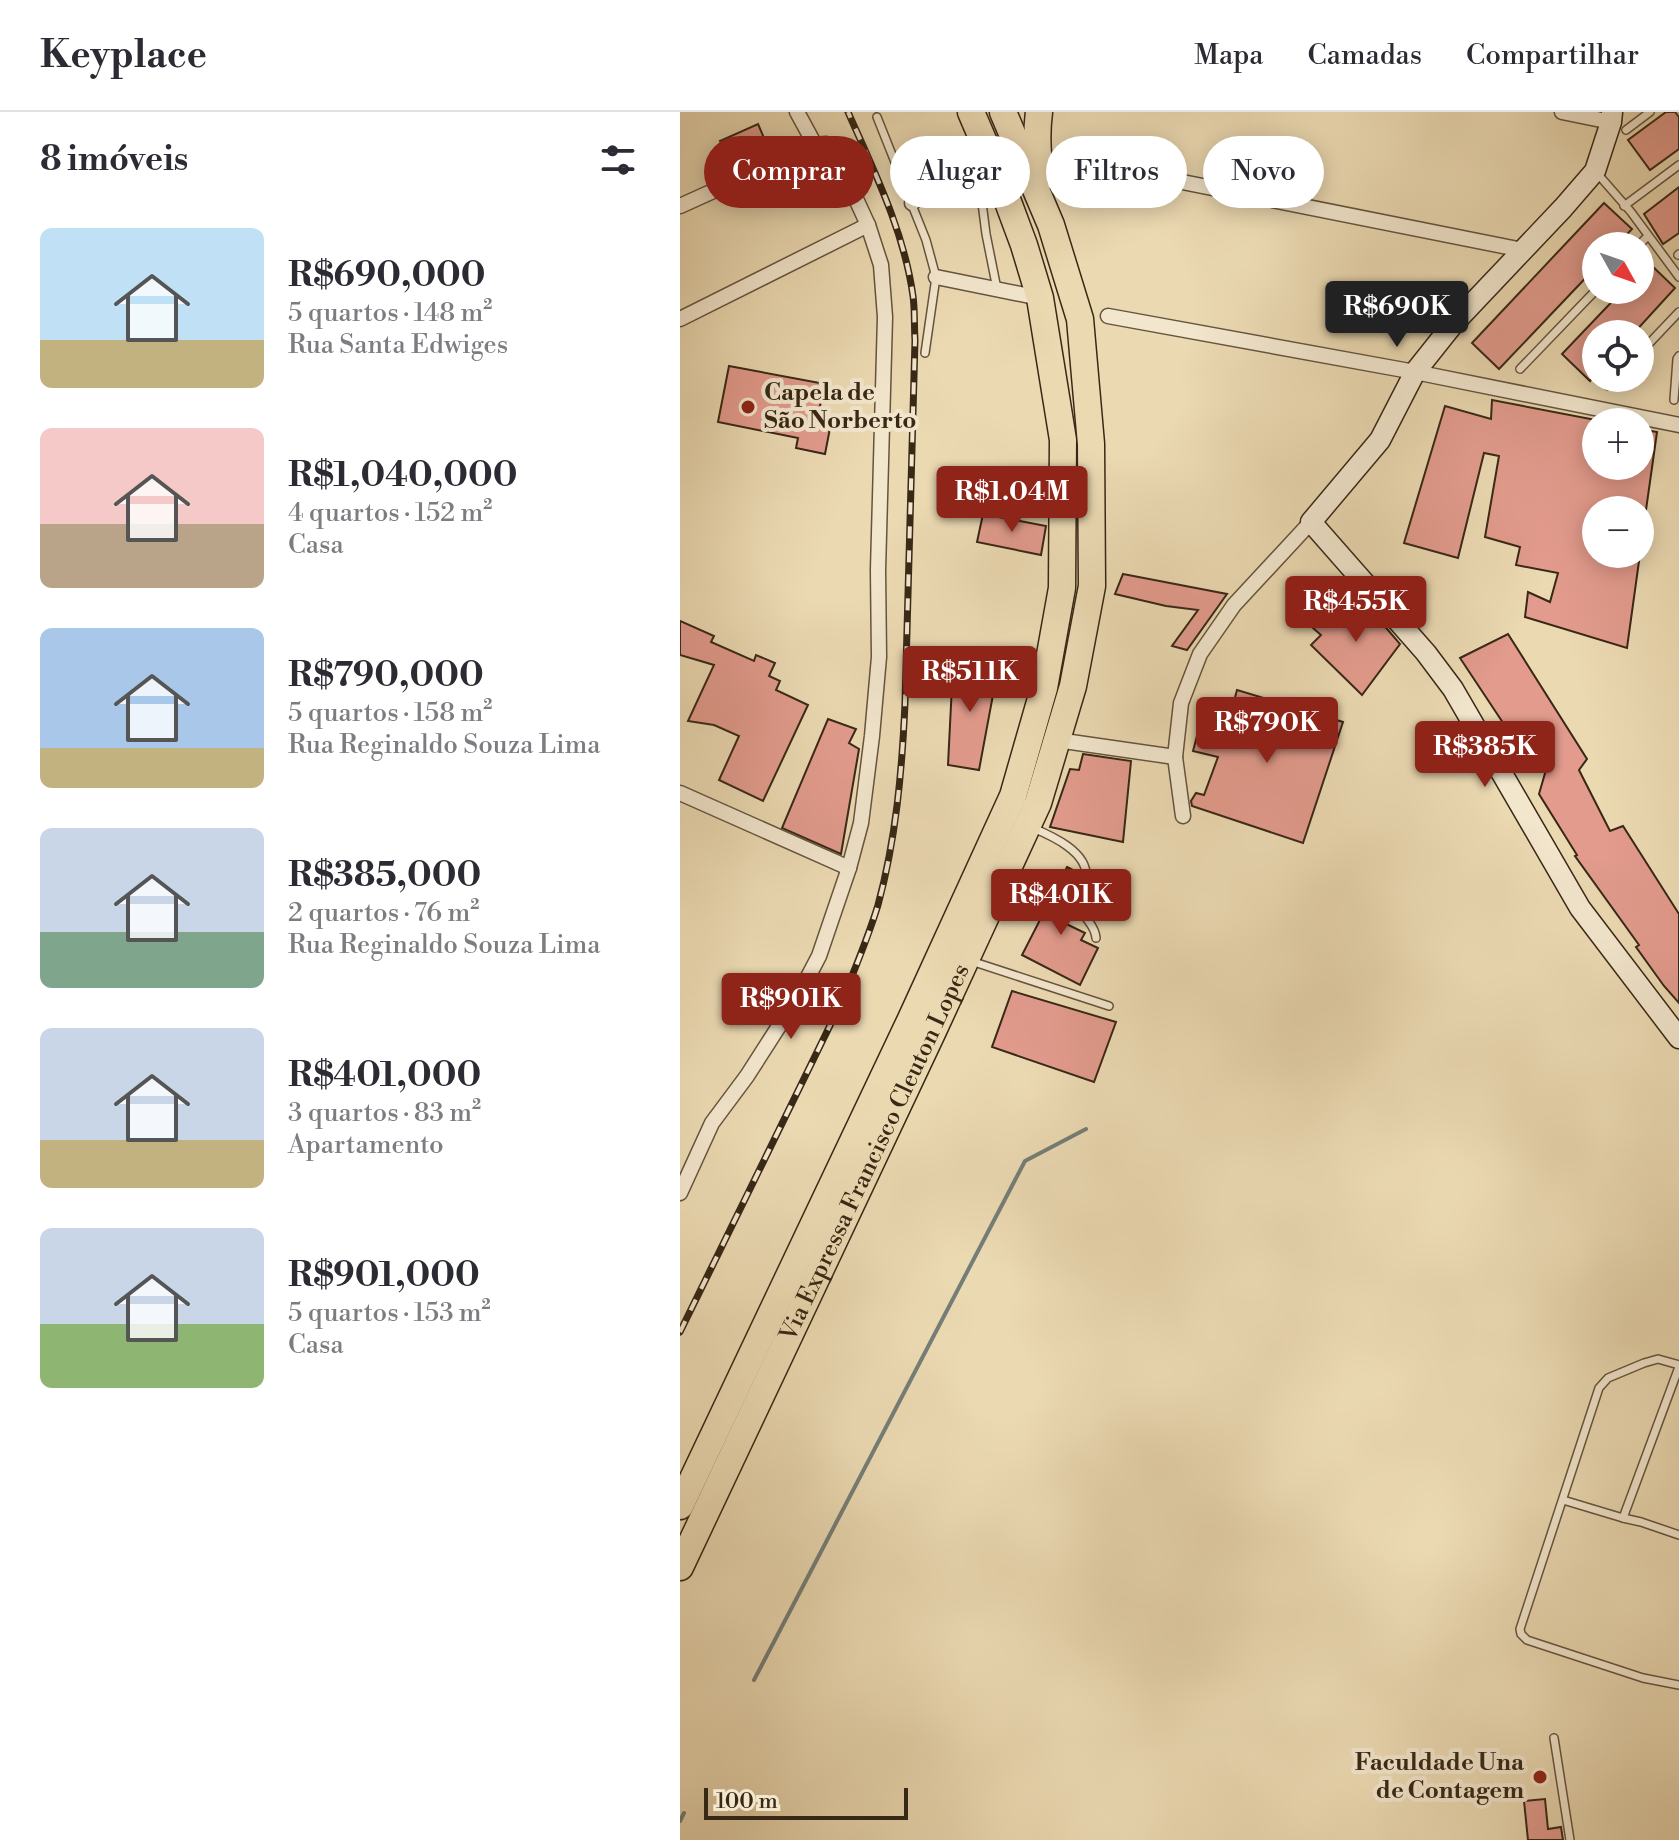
<!DOCTYPE html>
<html lang="pt">
<meta charset="utf-8">
<style>
body{margin:0;font-family:"Libre Bodoni",serif;background:#f7f7f7;color:#2b2b33;height:100vh;display:flex;flex-direction:column;font-size:30px;white-space:nowrap}
*{box-sizing:border-box;margin:0}
p{font-size:26px;color:#7c7c81}
.icon{flex:none;width:44px;height:44px;fill:none;stroke:currentColor;stroke-width:2;stroke-linecap:round;stroke-linejoin:round}
.map{position:relative;flex:1;overflow:hidden}
.panel{display:flex;flex-direction:column;background:#fff;width:680px}
.panel>*{flex:none}
.guide{position:absolute;left:24px;top:24px;width:760px;height:72px;display:flex;gap:16px}
.needle{width:52px;rotate:130deg}
.fabs{position:absolute;left:902px;top:120px;display:grid;gap:16px}
.fabs a{display:grid;place-items:center;width:72px;height:72px;border-radius:50%;background:#fff;box-shadow:0 4px 20px #0003;font-size:40px}
.scale{position:absolute;left:24px;bottom:20px;width:204px;box-sizing:border-box;padding-left:8px;border:4px solid #382816;border-top:0;font-size:22px;line-height:28px;white-space:nowrap;color:#382816;-webkit-text-stroke:6px #f2e6cd;paint-order:stroke}
.price{position:absolute;translate:-50% -68px;padding:0 18px;border-radius:8px;background:#8f2418;color:#fff;font-size:26px;line-height:52px;filter:drop-shadow(0 2px 4px #0008)}
.price::after{content:'';position:absolute;left:50%;top:48px;width:24px;height:18px;margin-left:-12px;background:inherit;clip-path:polygon(0 0,100% 0,50% 100%)}
.price.current{background:#222;color:#fff}
ul{padding:0;list-style:none}
li{display:flex;align-items:center;gap:24px;height:200px;padding:0 40px}
li span{display:grid;place-items:center;flex:none;width:224px;height:160px;border-radius:12px;color:#555}
li>.icon{margin-inline-start:auto}
span .icon{width:96px;height:96px;fill:#fffc;stroke-width:1}
li b{font-size:34px}
h2{display:flex;justify-content:space-between;align-items:center;height:96px;padding:0 40px;font-size:34px}
.pill{padding:0 28px;border-radius:36px;background:#fff;box-shadow:0 4px 20px #0003;font-size:28px;line-height:72px}
.pill.current{background:#8f2418;color:#fff}
header{display:flex;align-items:center;gap:48px;box-sizing:border-box;height:112px;padding:0 40px;background:#fff;border-bottom:2px solid #e1e1e2}
header strong{font-size:38px}
nav{display:flex;gap:44px;margin-inline-start:auto;font-size:28px}
main{display:flex;flex:1;min-height:0}
.map>svg:first-child{display:block}
.lines{fill:none;stroke-linecap:round;stroke-linejoin:round}
.stream{stroke:#747e77;stroke-width:4}
.building{fill:#e29b8d;stroke:#382816;stroke-width:2}
.lane-casing{stroke:#65543d;stroke-width:10}
.street-casing{stroke:#65543d;stroke-width:17}
.secondary-casing{stroke:#382816;stroke-width:23}
.highway-casing{stroke:#382816;stroke-width:29}
.path{stroke:#382816;stroke-width:2;stroke-dasharray:6 4;stroke-linecap:butt}
.lane{stroke:#f2e6cd;stroke-width:7}
.street{stroke:#f2e6cd;stroke-width:14}
.secondary{stroke:#f2e6cd;stroke-width:20}
.highway{stroke:#ebd9b2;stroke-width:26}
.rail-casing{stroke:#382816;stroke-width:7}
.rail{stroke:#f2e6cd;stroke-width:4;stroke-dasharray:12;stroke-linecap:butt}
.poi-dot{fill:#8f2418;stroke:#f2e6cd;stroke-width:3}
.labels{text-anchor:middle;dominant-baseline:central;stroke-width:8;stroke-linejoin:round;paint-order:stroke}
.poi-label{font-size:24px;font-weight:bold;fill:#382816;stroke:#f2e6cd;text-anchor:start}
.street-label{font-size:24px;fill:#382816;stroke:#f2e6cd}
</style>
<header>
<strong>Keyplace</strong>
<nav><a>Mapa</a><a>Camadas</a><a>Compartilhar</a></nav>
</header>
<main>
<section class="panel">
<h2>8 imóveis<svg class="icon" aria-label="filters" viewBox="0 0 24 24"><path d="M4 7h16M4 17h16"/><circle cx="9" cy="7" r="2"/><circle cx="15" cy="17" r="2"/></svg></h2>
<ul>
<li><span style="background:linear-gradient(#bfe0f5 70%,#c2b280 0)"><svg class="icon" aria-label="home" viewBox="0 0 24 24"><path d="M3 11l9-7 9 7M6 9v11h12V9"/></svg></span><div><b>R$690,000</b><p>5 quartos · 148 m²</p><p>Rua Santa Edwiges</p></div></li>
<li><span style="background:linear-gradient(#f6c9c9 60%,#b9a48a 0)"><svg class="icon" aria-label="home" viewBox="0 0 24 24"><path d="M3 11l9-7 9 7M6 9v11h12V9"/></svg></span><div><b>R$1,040,000</b><p>4 quartos · 152 m²</p><p>Casa</p></div></li>
<li><span style="background:linear-gradient(#a9c7e8 75%,#c2b280 0)"><svg class="icon" aria-label="home" viewBox="0 0 24 24"><path d="M3 11l9-7 9 7M6 9v11h12V9"/></svg></span><div><b>R$790,000</b><p>5 quartos · 158 m²</p><p>Rua Reginaldo Souza Lima</p></div></li>
<li><span style="background:linear-gradient(#c9d6e8 65%,#7fa58c 0)"><svg class="icon" aria-label="home" viewBox="0 0 24 24"><path d="M3 11l9-7 9 7M6 9v11h12V9"/></svg></span><div><b>R$385,000</b><p>2 quartos · 76 m²</p><p>Rua Reginaldo Souza Lima</p></div></li>
<li><span style="background:linear-gradient(#c9d6e8 70%,#c2b280 0)"><svg class="icon" aria-label="home" viewBox="0 0 24 24"><path d="M3 11l9-7 9 7M6 9v11h12V9"/></svg></span><div><b>R$401,000</b><p>3 quartos · 83 m²</p><p>Apartamento</p></div></li>
<li><span style="background:linear-gradient(#c9d6e8 60%,#8fb573 0)"><svg class="icon" aria-label="home" viewBox="0 0 24 24"><path d="M3 11l9-7 9 7M6 9v11h12V9"/></svg></span><div><b>R$901,000</b><p>5 quartos · 153 m²</p><p>Casa</p></div></li>
</ul>
</section>
<div class="map">
<svg width="999" height="1728" viewBox="0 0 999 1728">
<rect width="100%" height="100%" fill="#ebd9b2"/>
<filter id="stains"><feTurbulence type="fractalNoise" baseFrequency=".0025" numOctaves="4"/><feColorMatrix values="0 0 0 0 .2 0 0 0 0 .09 0 0 0 0 .02 0 0 0 .5 -.17"/></filter>
<radialGradient id="worn" r=".72"><stop offset=".6" stop-color="#630" stop-opacity="0"/><stop offset="1" stop-color="#630" stop-opacity=".3"/></radialGradient>
<g class="lines">
<!-- stream -->
<g class="stream">
<polyline points="74,1568 345,1049 406,1017"/>
<polyline points="0,1709 4,1701"/>
</g>
</g>
<!-- building -->
<g class="building">
<polygon points="986,0 995,0 999,5 999,37 970,58 948,28"/>
<polygon points="78,12 87,33 50,49 40,29"/>
<polygon points="999,75 999,121 983,132 964,102"/>
<polygon points="924,91 952,117 936,134 916,134 916,155 819,257 792,231"/>
<polygon points="969,151 995,176 953,222 916,222 916,262 910,269 882,242 943,178 960,178 960,160"/>
<polygon points="49,254 145,272 138,303 152,306 145,342 116,336 118,326 38,310"/>
<polygon points="812,288 916,308 916,354 960,354 960,317 977,320 966,398 916,398 916,442 960,442 947,536 845,505 848,480 870,490 878,461 836,453 840,435 805,425 819,344 804,341 778,446 724,431 765,294 811,307"/>
<polygon points="303,402 366,414 361,443 297,430"/>
<polygon points="443,462 547,482 507,538 492,534 518,498 486,494 435,482"/>
<polygon points="678,483 720,532 682,583 631,533 641,523 633,516 649,503 654,508"/>
<polygon points="0,509 34,524 31,530 74,549 76,543 95,551 89,564 100,569 96,578 128,593 83,689 39,668 59,624 34,613 8,609 34,553 0,543"/>
<polygon points="828,522 907,647 899,658 930,719 943,714 999,802 999,891 984,874 956,835 959,833 895,744 897,743 859,682 870,644 853,656 780,546"/>
<polygon points="273,553 318,556 299,658 268,653"/>
<polygon points="557,578 663,610 623,731 512,694 511,689 516,681 524,683 538,645 513,639 521,609 543,615 546,606 550,604"/>
<polygon points="148,607 176,617 169,631 179,637 161,742 102,716"/>
<polygon points="403,642 451,649 443,730 370,715 390,657 399,658"/>
<polygon points="387,755 399,761 399,766 378,808 405,821 401,828 418,836 400,873 342,843"/>
<polygon points="332,879 436,910 414,970 312,935"/>
<polygon points="865,1687 868,1717 881,1715 883,1728 848,1728 844,1689"/>
</g>
<g class="lines">
<defs>
<g id="lane">
<polyline points="197,5 246,128 256,165 245,241"/>
<polyline points="946,18 970,0"/>
<polyline points="916,60 951,100 999,165"/>
<polyline points="312,64 302,67 300,75 306,122 317,177"/>
<polyline points="944,94 999,53"/>
<polyline points="958,134 968,124"/>
<polyline points="998,143 999,142"/>
<polyline points="960,241 999,200"/>
<polyline points="840,257 916,178"/>
<polyline points="928,274 936,266"/>
<polyline points="994,288 997,247 999,244"/>
<path d="M 353,716 C 372,724 408,740 406,765 C 405,776 401,787 403,798 C 404,808 415,812 416,826"/>
<polyline points="291,849 429,894"/>
<polyline points="999,1253 978,1247 964,1251 928,1266 919,1276 840,1517 841,1522 847,1528 963,1566 999,1573"/>
<polyline points="999,1255 943,1406 961,1410 999,1423"/>
<polyline points="883,1388 943,1406"/>
<polyline points="874,1626 890,1728"/>
</g>
<g id="street">
<polyline points="117,0 135,33"/>
<polyline points="882,0 931,10"/>
<polyline points="417,53 843,138"/>
<polyline points="232,91 304,31"/>
<polyline points="0,94 135,33 146,32 159,50 188,113 201,153 205,205 198,458 199,545 192,624 181,711 169,756 139,844 117,886 67,964 32,1011 0,1081"/>
<polyline points="256,165 360,186"/>
<polyline points="428,204 735,260 999,313"/>
<polyline points="0,207 188,113"/>
<polyline points="377,628 495,645"/>
<polyline points="0,681 169,756"/>
<polyline points="503,704 495,645 501,591 520,542 554,493 631,410"/>
</g>
<polyline id="secondary" points="932,0 931,10 915,59 883,96 774,211 735,260 700,328 631,410 746,541 773,577 900,796 999,926"/>
<g id="highway">
<path d="M 359,0 C 356,23 357,43 361,66"/>
<polyline points="0,1394 231,907 333,684 364,576 382,476 383,328 360,186 344,133 318,63 291,0"/>
<path id="s1" d="M 0,1455 L 252,921 L 358,691 L 393,574 L 412,474 L 411,332 L 400,207 L 371,113 L 323,0"/>
</g>
</defs>
<!-- lane casing -->
<use href="#lane" class="lane-casing"/>
<!-- street casing -->
<use href="#street" class="street-casing"/>
<!-- secondary casing -->
<use href="#secondary" class="secondary-casing"/>
<!-- highway casing -->
<use href="#highway" class="highway-casing"/>
<!-- path -->
<polyline class="path" points="379,49 404,52"/>
<!-- lane -->
<use href="#lane" class="lane"/>
<!-- street -->
<use href="#street" class="street"/>
<!-- secondary -->
<use href="#secondary" class="secondary"/>
<!-- highway -->
<use href="#highway" class="highway"/>
<defs>
<path id="rail" d="M 0,1220 L 161,891 C 174,859 188,826 198,793 C 216,727 222,659 225,591 L 235,228 C 234,213 235,198 233,184 C 224,119 194,59 168,0"/>
</defs>
<!-- rail casing -->
<use href="#rail" class="rail-casing"/>
<!-- rail -->
<use href="#rail" class="rail"/>
</g>
<!-- markers -->
<g class="poi-dot">
<circle cx="68" cy="295" r="8"/>
<circle cx="860" cy="1665" r="8"/>
</g>
<g class="labels">
<!-- poi labels -->
<g class="poi-label">
<text x="84" y="281">Capela de<tspan x="84" dy="28">São Norberto</tspan></text>
<text x="844" y="1651" text-anchor="end">Faculdade Una<tspan x="844" dy="28">de Contagem</tspan></text>
</g>
<!-- street labels -->
<g class="street-label">
<text stroke="none"><textPath href="#s1" startOffset="458">Via Expressa Francisco Cleuton Lopes</textPath></text>
</g>
</g>
<rect width="100%" height="100%" filter="url(#stains)"/>
<rect width="100%" height="100%" fill="url(#worn)"/>
</svg>
<div class="fabs">
<a><svg class="needle" viewBox="-14 -14 28 28"><path d="M0-13l5 13h-10z" fill="#e53935"/><path d="M0 13l5-13h-10z" fill="#7c7c81"/></svg></a>
<a><svg class="icon" aria-label="locate" viewBox="0 0 24 24"><circle cx="12" cy="12" r="6"/><path d="M12 2v4M12 18v4M2 12h4M18 12h4"/></svg></a>
<a>+</a>
<a>−</a>
</div>
<div class="scale">100 m</div>
<b class="price current" style="left:717px;top:237px">R$690K</b>
<b class="price" style="left:332px;top:422px">R$1.04M</b>
<b class="price" style="left:676px;top:532px">R$455K</b>
<b class="price" style="left:290px;top:602px">R$511K</b>
<b class="price" style="left:587px;top:653px">R$790K</b>
<b class="price" style="left:805px;top:677px">R$385K</b>
<b class="price" style="left:381px;top:825px">R$401K</b>
<b class="price" style="left:111px;top:929px">R$901K</b>
<div class="guide">
<a class="pill current">Comprar</a>
<a class="pill">Alugar</a>
<a class="pill">Filtros</a>
<a class="pill">Novo</a>
</div>
</div>
</main>
